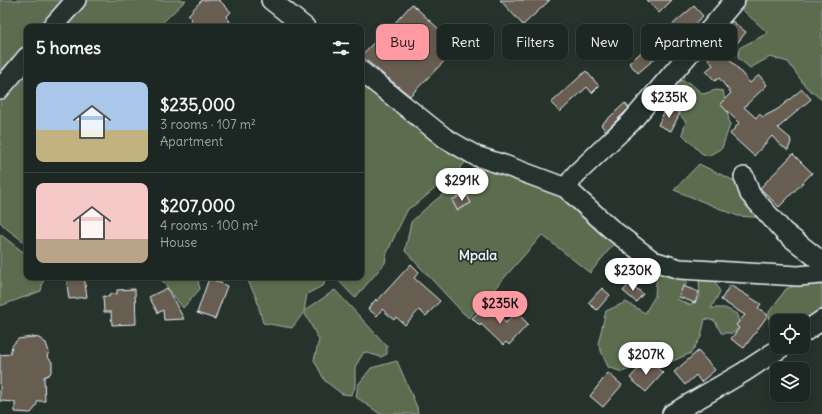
<!DOCTYPE html>
<meta charset="utf-8">
<style>
body{margin:0;font-family:Delius,sans-serif;background:#252e2a;color:#f1f3f6;height:100vh;display:flex;flex-direction:column;font-size:15px;white-space:nowrap}
*{box-sizing:border-box;margin:0}
p{font-size:13px;color:#a0a5a5}
.icon{flex:none;width:22px;height:22px;fill:none;stroke:currentColor;stroke-width:2;stroke-linecap:round;stroke-linejoin:round}
.map{position:relative;flex:1;overflow:hidden}
.side{position:absolute;left:24px;top:24px;width:340px;height:256px;display:flex;flex-direction:column;background:#1c2622;border-radius:8px;box-shadow:0 2px 6px #0003,0 0 0 1px #3a4340}
.side>*{flex:none}
.guide{position:absolute;left:376px;top:24px;width:380px;height:36px;display:flex;gap:8px}
.buttons{position:absolute;left:770px;top:314px;display:grid;gap:8px}
.buttons a{display:grid;place-items:center;width:40px;height:40px;border-radius:8px;background:#1c2622;box-shadow:0 2px 6px #0003,0 0 0 1px #3a4340;font-size:20px}
.price{position:absolute;translate:-50% -34px;padding:0 9px;border-radius:14px;background:#fff;color:#222;font-size:13px;line-height:26px;filter:drop-shadow(0 1px 2px #0008)}
.price::after{content:'';position:absolute;left:50%;top:24px;width:12px;height:9px;margin-left:-6px;background:inherit;clip-path:polygon(0 0,100% 0,50% 100%)}
.price.active{background:#ff9aa2;color:#111}
ul{padding:0;list-style:none}
li{display:flex;align-items:center;gap:12px;height:100px;padding:0 12px}
li+li{border-top:1px solid #3a4340}
li span{display:grid;place-items:center;flex:none;width:112px;height:80px;border-radius:8px;color:#555}
li>.icon{margin-inline-start:auto}
span .icon{width:48px;height:48px;fill:#fffc;stroke-width:1}
li b{font-size:17px}
h2{display:flex;justify-content:space-between;align-items:center;height:48px;padding:0 12px;font-size:17px}
.tag{padding:0 14px;border-radius:8px;background:#1c2622;box-shadow:0 2px 6px #0003,0 0 0 1px #3a4340;font-size:14px;line-height:36px}
.tag.active{background:#ff9aa2;color:#111}
.map>svg:first-child{display:block}
.green{fill:#5b6d4f;stroke:#a2afa4}
.building{fill:#675d51;stroke:#e8f1f8}
.lines{fill:none;stroke-linecap:round;stroke-linejoin:round}
.minor-casing{stroke:#e8f1f8;stroke-width:22}
.minor{stroke:#26332d;stroke-width:19}
.labels{text-anchor:middle;dominant-baseline:central;stroke-width:3.5;stroke-linejoin:round;paint-order:stroke}
.quarter-label{font-size:14px;font-weight:bold;fill:#e8f1f8;stroke:#26332d}
</style>
<div class="map">
<svg width="822" height="414" viewBox="0 0 822 414">
<rect width="100%" height="100%" fill="#26332d"/>
<filter id="ink" filterUnits="userSpaceOnUse"><feTurbulence type="fractalNoise" baseFrequency=".025" numOctaves="2"/><feDisplacementMap in="SourceGraphic" scale="8" xChannelSelector="R" yChannelSelector="G"/><feConvolveMatrix kernelMatrix="1 2 1 2 8 2 1 2 1" color-interpolation-filters="sRGB"/></filter>
<g filter="url(#ink)">
<!-- green -->
<g class="green">
<polygon points="0,0 64,0 40,27 27,27 27,42 0,72"/>
<polygon points="83,0 186,0 158,27 59,27"/>
<polygon points="740,0 822,0 822,100 806,87 788,62 770,57 750,68 738,58 739,48 768,33 736,4"/>
<polygon points="27,63 27,244 7,229 0,222 0,99"/>
<polygon points="675,78 690,83 703,94 716,90 723,91 730,125 722,148 708,156 701,153 682,134 686,122 667,100 665,88"/>
<polygon points="365,85 469,158 453,176 444,181 419,202 408,209 396,233 387,253 385,263 355,298 335,277 361,277 361,90"/>
<polygon points="480,164 549,187 617,240 590,273 542,235 469,318 463,313 405,251 411,222 426,208"/>
<polygon points="699,164 743,185 766,218 738,216 674,190"/>
<polygon points="0,234 27,255 27,277 44,277 41,291 0,306"/>
<polygon points="657,271 685,277 687,283 677,299 690,305 700,297 699,279 714,279 720,292 711,308 725,308 737,314 740,327 733,333 721,333 715,321 705,319 701,337 691,353 668,363 644,352 634,367 622,372 608,367 598,344 606,311 626,302 645,313 655,296"/>
<polygon points="162,277 197,277 200,289 183,308 161,279"/>
<polygon points="246,277 324,277 325,279 324,285 307,294 304,311 335,290 387,346 387,354 381,357 364,352 355,367 355,388 351,395 342,394 325,381 314,360 319,340 304,312 292,328 263,323 256,297"/>
<polygon points="822,280 822,313 803,326 803,321 777,321 777,344 772,348 769,312 786,289 806,281"/>
<polygon points="397,361 417,407 418,414 380,414 356,397 358,385 371,368"/>
</g>
<!-- building -->
<g class="building">
<polygon points="202,0 219,0 231,12 226,17 230,21 228,23 228,27 185,27 192,19 188,15"/>
<polygon points="500,0 550,0 523,25"/>
<polygon points="647,0 672,0 659,13"/>
<polygon points="412,4 458,47 410,96 361,56 381,35 383,36"/>
<polygon points="694,6 703,16 682,35 672,25"/>
<polygon points="732,21 746,32 727,56 750,83 759,75 767,85 744,107 756,118 759,114 763,117 778,109 802,89 811,99 778,128 790,138 791,142 788,150 780,145 772,136 754,156 730,134 739,123 720,104 731,93 719,78 715,81 706,71 713,65 708,59 710,57 705,52 711,45 725,33 723,31"/>
<polygon points="660,36 672,44 638,73 629,63"/>
<polygon points="586,71 599,86 592,93 587,87 560,112 551,103"/>
<polygon points="625,103 629,108 606,131 601,125"/>
<polygon points="667,106 680,113 671,131 658,125"/>
<polygon points="793,154 812,173 779,207 760,188"/>
<polygon points="466,193 471,203 457,210 452,200"/>
<polygon points="411,264 419,272 414,278 440,301 426,316 419,310 405,325 396,317 394,320 382,309 377,316 368,309 376,299 377,301"/>
<polygon points="66,277 84,277 87,297 69,299"/>
<polygon points="209,278 227,286 215,319 197,313"/>
<polygon points="630,283 643,294 636,302 623,291"/>
<polygon points="730,285 761,304 758,308 768,315 744,348 731,339 739,328 736,325 745,315 721,300"/>
<polygon points="683,286 699,292 695,303 679,297"/>
<polygon points="167,288 184,319 164,320 163,310 158,313 149,297"/>
<polygon points="602,288 610,295 597,310 588,303"/>
<polygon points="135,289 136,324 112,325 111,312 104,312 103,296 109,297 110,294 117,294 117,290"/>
<polygon points="489,303 506,323 516,312 528,324 509,345 506,342 503,345 481,324 480,326 472,318"/>
<polygon points="32,337 39,338 46,343 49,352 47,356 52,362 52,369 50,374 44,377 45,401 38,401 35,408 31,413 15,412 15,402 0,401 0,355 10,354 12,346 18,339"/>
<polygon points="698,351 715,370 701,382 696,375 685,385 674,372"/>
<polygon points="647,359 663,373 646,392 630,378"/>
<polygon points="608,373 622,385 603,407 590,396"/>
</g>
<g class="lines">
<defs>
<g id="minor">
<polyline points="271,0 305,27"/>
<polyline points="52,27 76,0"/>
<polyline points="361,71 445,138 476,156 504,165 566,188 610,228 653,261 680,269 798,276 822,274"/>
<polyline points="0,89 27,57"/>
<polyline points="744,177 750,194 784,232 822,262"/>
<polyline points="566,188 576,174 631,122 735,0"/>
<polyline points="803,333 822,320"/>
<polyline points="672,414 744,372 782,347"/>
</g>
</defs>
<!-- minor casing -->
<use href="#minor" class="minor-casing"/>
<!-- minor -->
<use href="#minor" class="minor"/>
</g>
</g>
<g class="labels">
<!-- quarter labels -->
<g class="quarter-label">
<text x="478" y="255">Mpala</text>
</g>
</g>
</svg>
<div class="buttons">
<a><svg class="icon" aria-label="locate" viewBox="0 0 24 24"><circle cx="12" cy="12" r="6"/><path d="M12 2v4M12 18v4M2 12h4M18 12h4"/></svg></a>
<a><svg class="icon" aria-label="layers" viewBox="0 0 24 24"><path d="M12 4l9 5-9 5-9-5zM3 14l9 5 9-5"/></svg></a>
</div>
<b class="price" style="left:669px;top:119px">$235K</b>
<b class="price" style="left:462px;top:202px">$291K</b>
<b class="price" style="left:633px;top:292px">$230K</b>
<b class="price active" style="left:500px;top:325px">$235K</b>
<b class="price" style="left:646px;top:376px">$207K</b>
<div class="guide">
<a class="tag active">Buy</a>
<a class="tag">Rent</a>
<a class="tag">Filters</a>
<a class="tag">New</a>
<a class="tag">Apartment</a>
</div>
<section class="side">
<h2>5 homes<svg class="icon" aria-label="filters" viewBox="0 0 24 24"><path d="M4 7h16M4 17h16"/><circle cx="9" cy="7" r="2"/><circle cx="15" cy="17" r="2"/></svg></h2>
<ul>
<li><span style="background:linear-gradient(#a9c7e8 60%,#c2b280 0)"><svg class="icon" aria-label="home" viewBox="0 0 24 24"><path d="M3 11l9-7 9 7M6 9v11h12V9"/></svg></span><div><b>$235,000</b><p>3 rooms · 107 m²</p><p>Apartment</p></div></li>
<li><span style="background:linear-gradient(#f6c9c9 70%,#b9a48a 0)"><svg class="icon" aria-label="home" viewBox="0 0 24 24"><path d="M3 11l9-7 9 7M6 9v11h12V9"/></svg></span><div><b>$207,000</b><p>4 rooms · 100 m²</p><p>House</p></div></li>
</ul>
</section>
</div>
